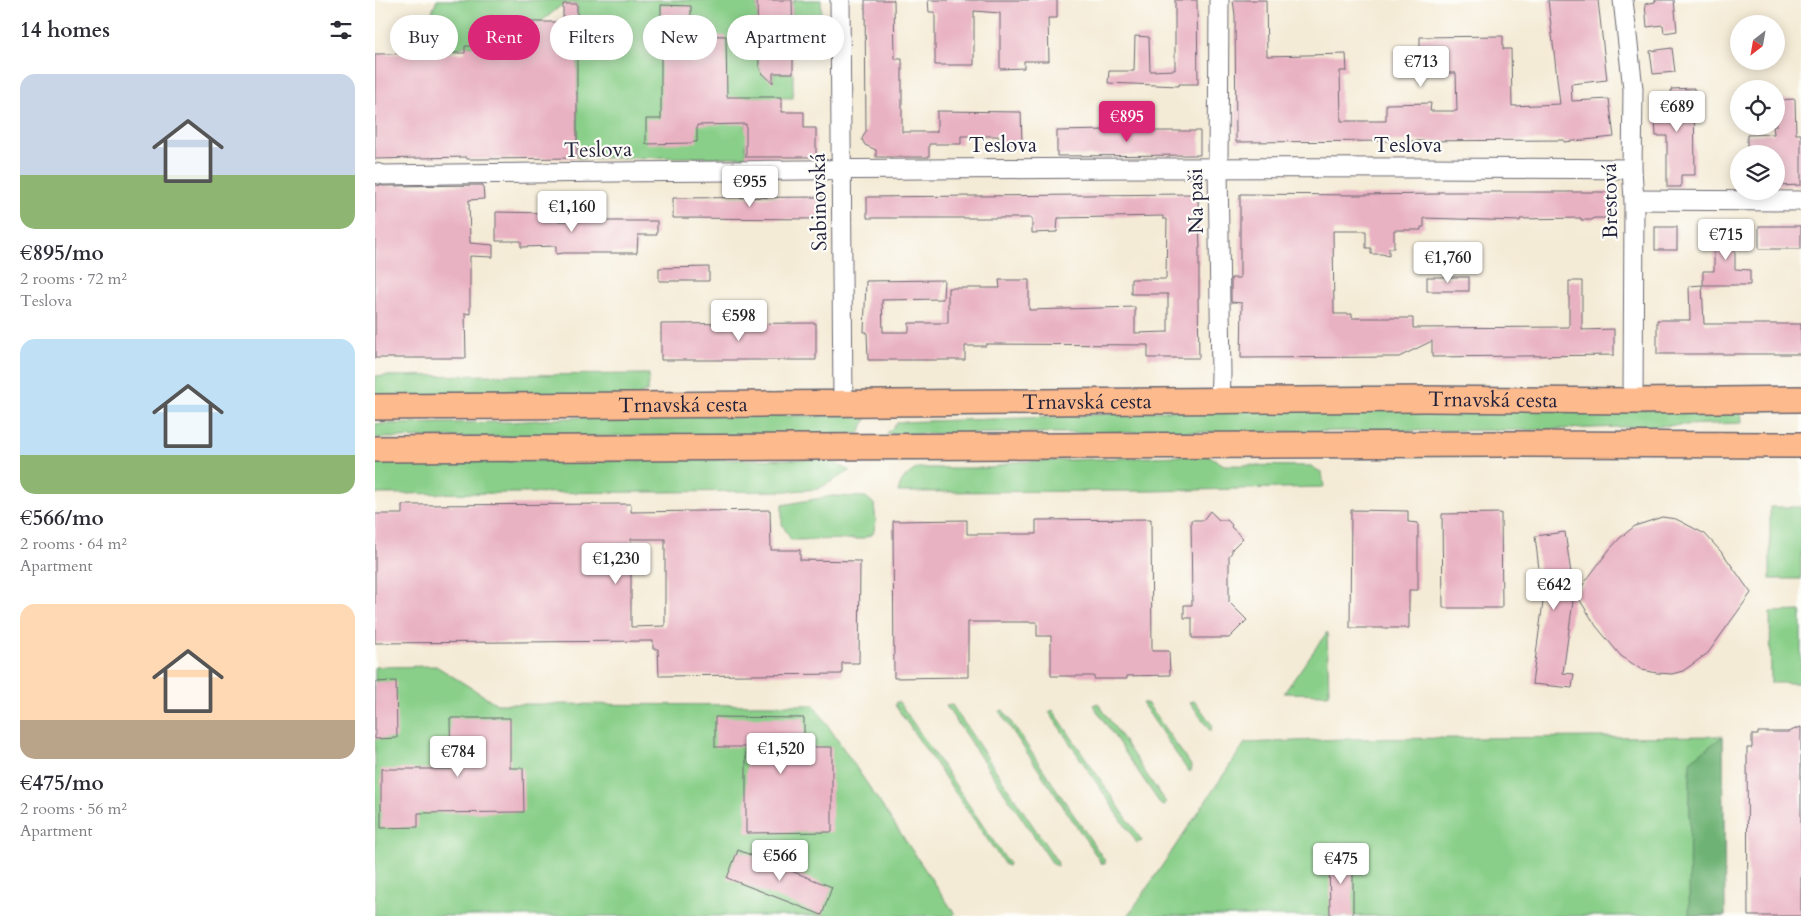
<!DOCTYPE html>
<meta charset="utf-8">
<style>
body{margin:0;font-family:Cardo,serif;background:#f2f2f3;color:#2b2b33;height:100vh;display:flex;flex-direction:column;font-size:19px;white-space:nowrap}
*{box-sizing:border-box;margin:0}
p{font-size:16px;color:#7c7c81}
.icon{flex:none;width:28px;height:28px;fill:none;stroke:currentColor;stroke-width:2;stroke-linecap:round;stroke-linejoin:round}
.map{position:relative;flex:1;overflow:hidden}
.drawer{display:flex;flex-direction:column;background:#fff;width:375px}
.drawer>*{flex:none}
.top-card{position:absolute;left:15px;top:15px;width:475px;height:45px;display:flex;gap:10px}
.needle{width:32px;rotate:211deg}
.fabs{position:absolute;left:1355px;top:15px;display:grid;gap:10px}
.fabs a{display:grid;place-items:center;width:55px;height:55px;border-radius:50%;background:#fff;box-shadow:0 2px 12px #0003;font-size:25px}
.price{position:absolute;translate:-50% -42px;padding:0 11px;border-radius:5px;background:#fff;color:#222;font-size:16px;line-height:32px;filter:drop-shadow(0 1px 2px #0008)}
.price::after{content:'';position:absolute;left:50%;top:30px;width:15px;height:11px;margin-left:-8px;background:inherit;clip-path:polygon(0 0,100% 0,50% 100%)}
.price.selected{background:#db2777;color:#fff}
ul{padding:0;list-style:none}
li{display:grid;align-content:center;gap:10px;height:265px;padding:0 20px}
li span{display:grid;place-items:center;height:155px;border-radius:15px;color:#555}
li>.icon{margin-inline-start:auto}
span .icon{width:90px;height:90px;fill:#fffc;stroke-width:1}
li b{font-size:21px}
h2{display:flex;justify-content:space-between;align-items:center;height:60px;padding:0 20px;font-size:21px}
.tag{padding:0 18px;border-radius:22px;background:#fff;box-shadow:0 2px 12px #0003;font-size:18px;line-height:45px}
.tag.selected{background:#db2777;color:#fff}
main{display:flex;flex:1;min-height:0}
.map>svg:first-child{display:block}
.green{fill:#89cf89;stroke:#567862}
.forest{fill:#6eb275;stroke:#486a58}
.building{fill:#e9b2c3;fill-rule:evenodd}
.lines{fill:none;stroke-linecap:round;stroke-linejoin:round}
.minor-casing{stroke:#6c6871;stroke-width:21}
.major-casing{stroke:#6c6871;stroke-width:28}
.minor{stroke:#fff;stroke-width:19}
.major{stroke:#fcba8d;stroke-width:25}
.labels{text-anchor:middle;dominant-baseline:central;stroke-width:4.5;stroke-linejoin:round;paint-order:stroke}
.street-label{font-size:21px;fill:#22223b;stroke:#fdfcf7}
</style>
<main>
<section class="drawer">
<h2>14 homes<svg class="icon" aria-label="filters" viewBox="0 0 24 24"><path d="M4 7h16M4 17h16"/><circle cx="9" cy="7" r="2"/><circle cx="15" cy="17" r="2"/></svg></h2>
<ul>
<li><span style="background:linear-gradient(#c9d6e8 65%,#8fb573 0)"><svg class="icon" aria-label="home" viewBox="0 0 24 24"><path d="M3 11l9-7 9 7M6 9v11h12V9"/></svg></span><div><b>€895/mo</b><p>2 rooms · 72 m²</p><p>Teslova</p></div></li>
<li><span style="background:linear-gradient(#bfe0f5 75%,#8fb573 0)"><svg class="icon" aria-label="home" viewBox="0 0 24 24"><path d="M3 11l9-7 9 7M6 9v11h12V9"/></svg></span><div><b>€566/mo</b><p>2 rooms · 64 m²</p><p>Apartment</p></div></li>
<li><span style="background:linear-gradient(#ffd9b3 75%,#b9a48a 0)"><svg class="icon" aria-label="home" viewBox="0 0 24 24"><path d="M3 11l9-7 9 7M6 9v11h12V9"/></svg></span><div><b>€475/mo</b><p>2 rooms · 56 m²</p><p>Apartment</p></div></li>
</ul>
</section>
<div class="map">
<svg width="1426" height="916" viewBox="0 0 1426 916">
<rect width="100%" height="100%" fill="#fdfcf7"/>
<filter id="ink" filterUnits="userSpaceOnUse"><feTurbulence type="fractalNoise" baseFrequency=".02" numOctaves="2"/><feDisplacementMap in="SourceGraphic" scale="10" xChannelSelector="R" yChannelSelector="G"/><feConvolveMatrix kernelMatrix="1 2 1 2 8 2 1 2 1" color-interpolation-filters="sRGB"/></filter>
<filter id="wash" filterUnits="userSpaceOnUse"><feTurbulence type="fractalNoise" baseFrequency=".0096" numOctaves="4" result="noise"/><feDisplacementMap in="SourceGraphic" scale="20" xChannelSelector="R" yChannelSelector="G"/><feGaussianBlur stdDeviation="1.12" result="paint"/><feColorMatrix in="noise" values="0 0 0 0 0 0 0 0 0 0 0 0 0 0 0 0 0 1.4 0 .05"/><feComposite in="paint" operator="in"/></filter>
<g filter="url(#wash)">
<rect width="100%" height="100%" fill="#f4ebd6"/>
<!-- green -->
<g class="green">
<path d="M 62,0 L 382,0 L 384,66 C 386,72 391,77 398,77 L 398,73 L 418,73 L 418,98 L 371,97 L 371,128 L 391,128 L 371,141 L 371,157 L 202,158 L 202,4 L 188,4 L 166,22 L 152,23 L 117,46 L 90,46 L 69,54 L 41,54 L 44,42 Z"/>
<polygon points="419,0 446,0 447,36 418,35 417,3"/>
<polygon points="274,374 273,391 259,397 0,400 0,376"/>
<polygon points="1366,409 1367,423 1158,430 511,434 523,422 679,417 806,410"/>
<polygon points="494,413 484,434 0,438 0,424 136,422 237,415 451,416"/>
<path d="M 833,455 L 849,465 L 936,466 L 947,473 L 949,487 L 777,491 L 523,492 C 526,480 532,474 543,468 L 617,468 L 638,462 Z"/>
<polygon points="452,459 475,471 443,489 416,491 0,494 0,462"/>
<polygon points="457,496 491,497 499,504 501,522 498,534 486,539 416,540 407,524 407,505"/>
<rect x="1395" y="507" width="31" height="72"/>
<polygon points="1426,611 1426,683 1396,683 1395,612"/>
<polygon points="952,632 954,694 909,693"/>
<polygon points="61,666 122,704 439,705 580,914 578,916 0,916 0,667"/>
<polygon points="820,701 837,725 836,732 815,702"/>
<polygon points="521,702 524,702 634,864 633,866 630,865 520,705"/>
<polygon points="723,703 791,803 790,806 786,805 718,705"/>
<polygon points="767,703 772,703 817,767 816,771 813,771"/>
<polygon points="577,705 683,863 682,866 678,864 571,706"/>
<polygon points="628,710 730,861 730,864 727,864 624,711"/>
<polygon points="678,710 767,841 762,843 674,712"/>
<polygon points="1348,736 1350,916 753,916 870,743 968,739"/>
</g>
<!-- forest -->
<polygon class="forest" points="1348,736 1350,916 1314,916 1315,761"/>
<g id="blocks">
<!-- building -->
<g class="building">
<polygon points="382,0 417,0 418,46 416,47 418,49 418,73 398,73 398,83 386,72 384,66 383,45 380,42 383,38"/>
<polygon points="490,0 519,0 520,59 527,59 527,132 562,132 562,111 646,112 647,144 623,144 623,136 586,136 586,144 554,144 554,157 501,157 501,150 490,145 487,139 491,131"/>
<polygon points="553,0 682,0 682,18 673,18 674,61 649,61 649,68 625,69 625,13 599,11 599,65 560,65 560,12 554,12"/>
<polygon points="800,0 822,0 823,84 804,84 804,86 733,83 734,71 759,71 760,36 774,37 775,71 800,70"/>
<polygon points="858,0 891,0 892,56 971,54 972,71 965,71 966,121 1011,121 1011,104 1056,103 1055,111 1082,111 1081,73 1045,73 1045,37 1128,36 1128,49 1136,49 1137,106 1185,104 1173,0 1223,0 1232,80 1196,84 1197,101 1234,99 1239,137 1189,142 1189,140 861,142 860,15"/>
<polygon points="1280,0 1299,0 1302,31 1289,33 1288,25 1272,27 1270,4 1280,2"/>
<polygon points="188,4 202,4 202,158 105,159 92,159 91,157 0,159 0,54 90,53 90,46 139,47 139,37 153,37 152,22 188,22"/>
<polygon points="286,5 316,6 316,35 351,36 352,97 407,97 407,112 429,112 429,128 441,128 441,157 371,157 371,124 322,125 322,142 317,142 317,143 271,144 271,119 286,119"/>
<polygon points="1297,48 1300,72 1278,74 1275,51"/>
<polygon points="1319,88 1320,175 1306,175 1306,187 1292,187 1292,136 1281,136 1279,98 1297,97 1296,89"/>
<polygon points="1420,99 1421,134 1426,134 1426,185 1401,186 1401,154 1372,154 1372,135 1399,134 1398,126 1401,126 1401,100"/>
<polygon points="733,126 749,126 753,131 825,131 825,155 682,156 682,131 733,130"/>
<polygon points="0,185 9,186 108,185 109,199 94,200 95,243 118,245 118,257 95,256 95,314 90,313 91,358 0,358"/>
<polygon points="1063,192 1238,192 1238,218 1219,218 1217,220 1206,220 1206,218 1145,219 1145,221 1049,218 1049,227 1046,227 1046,230 1019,230 1019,248 1014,248 1014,256 1007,254 996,254 996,248 991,248 991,231 958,231 959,314 977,314 977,318 1038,318 1038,328 1194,327 1194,281 1207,281 1207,330 1239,329 1239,355 1057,357 1057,341 1024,357 866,358 867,303 856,302 856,278 865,278 865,194 985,195 1063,194"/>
<polygon points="815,194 816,198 823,198 825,248 824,248 824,298 823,298 824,358 773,358 773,345 611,344 611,346 590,346 590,360 493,360 492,332 489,332 491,281 569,280 568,299 507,300 508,332 534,332 534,323 573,323 573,288 625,288 624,280 654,280 654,310 760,307 760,333 793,332 793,294 756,294 756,279 791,279 792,219 788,219 788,216 683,218 682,232 657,233 657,218 492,218 492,197"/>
<polygon points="450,197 450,218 442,219 298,218 298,198"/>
<polygon points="121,212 173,213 173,216 181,216 181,221 282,221 282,235 263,235 262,253 189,253 181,254 181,246 146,247 146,241 121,241"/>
<polygon points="1339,226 1360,226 1360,269 1375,270 1375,285 1328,285 1328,271 1339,271"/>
<rect x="1384" y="226" width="42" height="23"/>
<rect x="1280" y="227" width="22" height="23"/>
<polygon points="334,267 334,281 284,281 284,268"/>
<rect x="1052" y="277" width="42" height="14"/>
<polygon points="1327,285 1329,324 1426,324 1426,354 1282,354 1282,320 1315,320 1314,286"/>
<polygon points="441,323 441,360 286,360 286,324"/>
<path d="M 256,504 L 256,512 L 395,510 L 396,550 L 425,550 L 425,560 L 485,561 L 484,663 L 467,663 L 467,674 L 284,676 L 283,649 L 278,649 L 278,641 L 0,643 L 0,514 L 27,514 L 27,505 ZM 256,539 L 290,539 L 290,626 L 256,627 Z"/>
<polygon points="976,510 1033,511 1033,522 1043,523 1043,590 1034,590 1034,628 975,628"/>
<polygon points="835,511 844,520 852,520 857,525 856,527 868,538 857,549 857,552 854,556 854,602 872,620 854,638 817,638 817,618 809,618 809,605 817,605 816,520 828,520"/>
<polygon points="1126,513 1127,608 1068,608 1067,514"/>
<polygon points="1287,517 1301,519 1330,534 1349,555 1376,593 1333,653 1308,671 1297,674 1282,673 1267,670 1246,656 1221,626 1201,594 1234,550 1246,537 1260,526"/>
<polygon points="776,519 777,651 794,651 795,675 752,676 752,679 719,679 719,676 676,676 676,636 662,636 662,622 593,622 593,677 519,678 518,521 592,520 592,534 661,534 661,520"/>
<polygon points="1190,532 1199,594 1188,673 1199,674 1197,688 1157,684 1168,602 1160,536"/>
<polygon points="21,681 22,738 0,739 0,682"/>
<polygon points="340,717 429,718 429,747 457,747 457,832 371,833 371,747 340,747"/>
<polygon points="75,718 135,718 135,768 148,768 149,812 43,813 43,827 6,828 6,769 76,769"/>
<polygon points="1426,727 1426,916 1373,916 1372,748 1377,748 1377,735 1383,735 1383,732 1413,732"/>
<polygon points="363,850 457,887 447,915 352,878"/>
<polygon points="954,854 978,855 978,916 955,916"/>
</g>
</g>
</g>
<g filter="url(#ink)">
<use href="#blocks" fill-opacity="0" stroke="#6c6871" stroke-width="1"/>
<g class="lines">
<defs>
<g id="minor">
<polyline points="465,0 468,403"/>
<polyline points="844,0 843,167 846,375 845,402"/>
<polyline points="1248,0 1258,89 1257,169 1259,200 1258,401"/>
<path d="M 0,173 L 9,175 C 425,169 841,166 1257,169"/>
<polyline points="1259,200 1426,201"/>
</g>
<g id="major">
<path id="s1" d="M 0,407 L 1049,399 L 1258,401 L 1426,399"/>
<polyline points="0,449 1127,444 1426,445"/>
</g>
</defs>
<!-- minor casing -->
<use href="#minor" class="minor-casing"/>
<!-- major casing -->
<use href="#major" class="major-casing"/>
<!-- minor -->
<use href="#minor" class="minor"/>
<!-- major -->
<use href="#major" class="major"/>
</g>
</g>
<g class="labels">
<!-- street labels -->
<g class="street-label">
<text x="628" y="145">Teslova</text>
<text x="1033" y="145">Teslova</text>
<text transform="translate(223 150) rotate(-1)">Teslova</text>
<text transform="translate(821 201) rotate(-91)">Na paši</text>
<text transform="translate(1235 201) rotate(-91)">Brestová</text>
<text transform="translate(444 202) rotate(-91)">Sabinovská</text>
<text stroke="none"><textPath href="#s1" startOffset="1118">Trnavská cesta</textPath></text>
<text stroke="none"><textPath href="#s1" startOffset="712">Trnavská cesta</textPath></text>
<text stroke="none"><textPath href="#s1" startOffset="308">Trnavská cesta</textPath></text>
</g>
</g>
</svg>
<div class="fabs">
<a><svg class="needle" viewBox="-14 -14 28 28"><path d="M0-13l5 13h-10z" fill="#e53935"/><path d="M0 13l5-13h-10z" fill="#7c7c81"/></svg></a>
<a><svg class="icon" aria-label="locate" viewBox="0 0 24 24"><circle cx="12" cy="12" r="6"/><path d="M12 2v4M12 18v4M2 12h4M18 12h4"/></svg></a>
<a><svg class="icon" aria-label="layers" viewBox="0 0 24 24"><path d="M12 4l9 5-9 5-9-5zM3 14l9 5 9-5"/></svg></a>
</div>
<b class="price" style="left:1046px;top:88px">€713</b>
<b class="price" style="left:1302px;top:133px">€689</b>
<b class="price selected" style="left:752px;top:143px">€895</b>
<b class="price" style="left:375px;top:208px">€955</b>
<b class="price" style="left:197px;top:233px">€1,160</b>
<b class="price" style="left:1351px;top:261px">€715</b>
<b class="price" style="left:1073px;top:284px">€1,760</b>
<b class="price" style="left:364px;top:342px">€598</b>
<b class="price" style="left:241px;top:585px">€1,230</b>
<b class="price" style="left:1179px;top:611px">€642</b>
<b class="price" style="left:406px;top:775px">€1,520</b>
<b class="price" style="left:83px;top:778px">€784</b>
<b class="price" style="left:405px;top:882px">€566</b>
<b class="price" style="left:966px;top:885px">€475</b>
<div class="top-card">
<a class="tag">Buy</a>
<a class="tag selected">Rent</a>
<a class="tag">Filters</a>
<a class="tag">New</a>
<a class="tag">Apartment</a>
</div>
</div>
</main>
